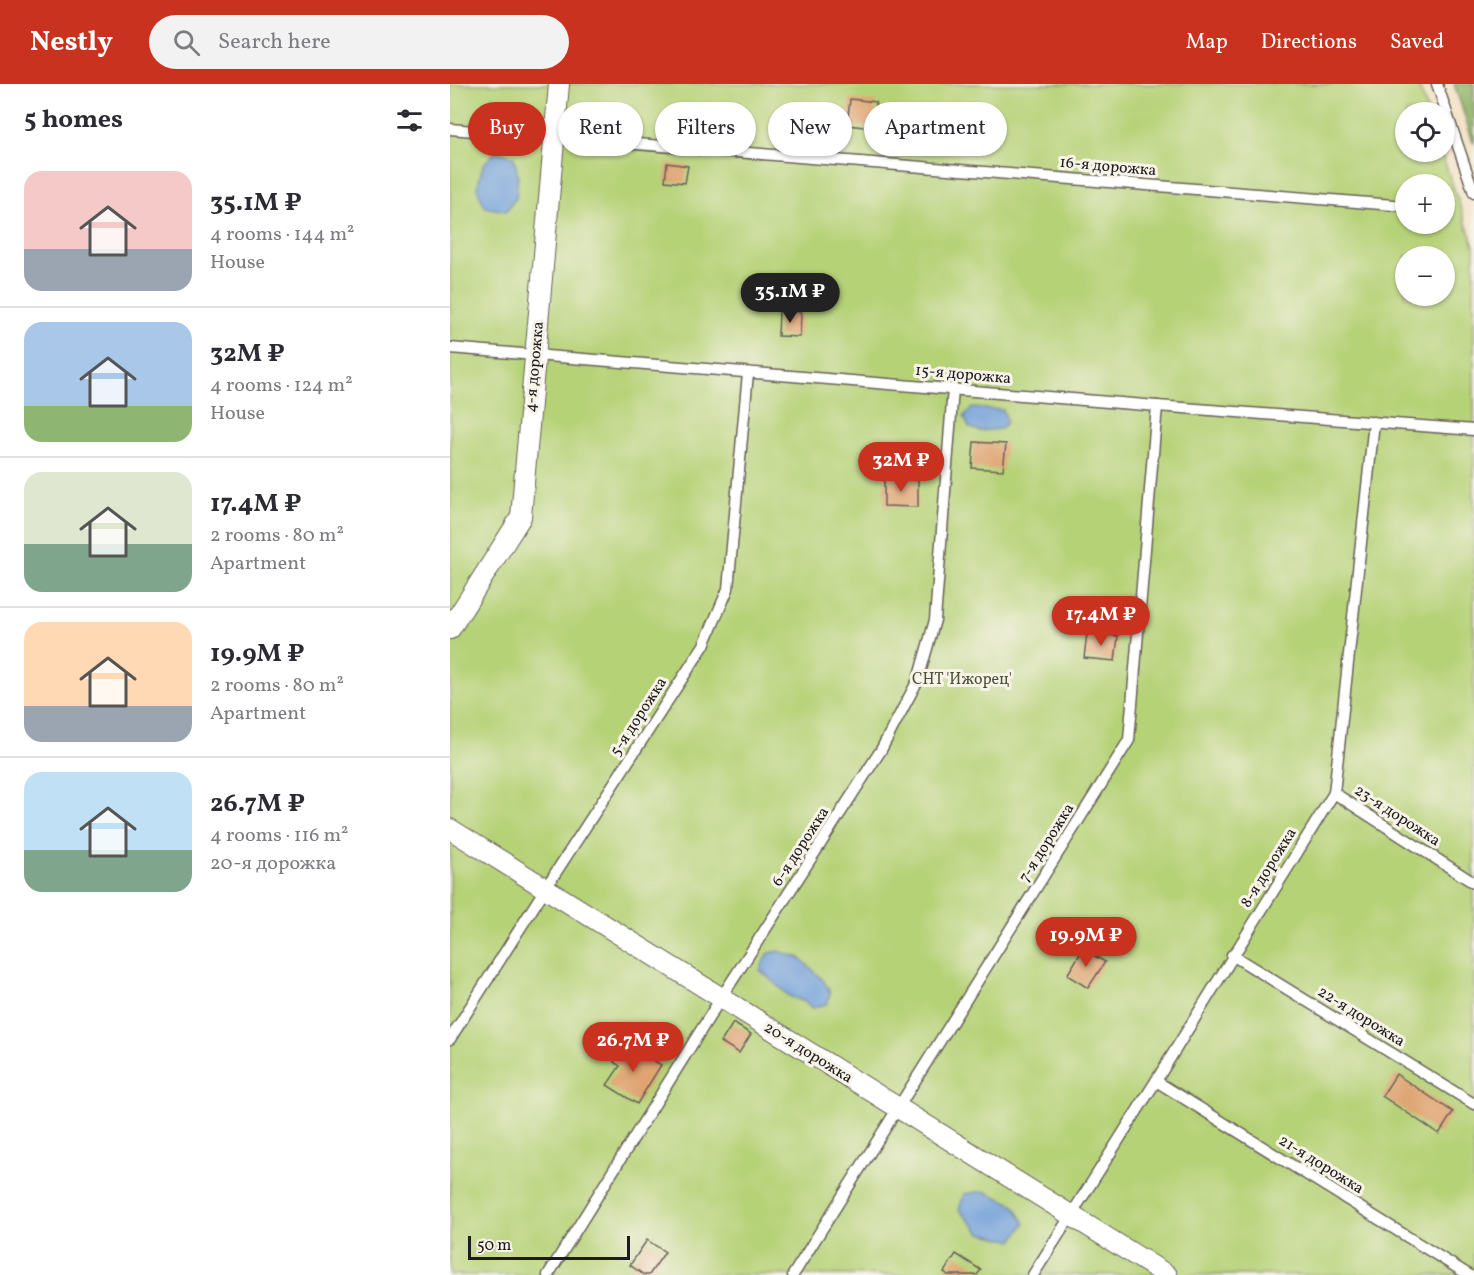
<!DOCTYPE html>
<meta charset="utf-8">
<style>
body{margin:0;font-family:Vollkorn,serif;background:#f2f2f3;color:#2b2b33;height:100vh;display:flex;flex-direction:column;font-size:22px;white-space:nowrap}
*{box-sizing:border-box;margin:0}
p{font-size:20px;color:#7c7c81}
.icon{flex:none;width:33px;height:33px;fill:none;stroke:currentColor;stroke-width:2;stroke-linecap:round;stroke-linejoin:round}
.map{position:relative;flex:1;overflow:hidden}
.sheet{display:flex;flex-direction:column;background:#fff;width:450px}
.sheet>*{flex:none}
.banner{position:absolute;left:18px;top:18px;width:570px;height:54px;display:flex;gap:12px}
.tools{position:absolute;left:945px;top:18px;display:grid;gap:12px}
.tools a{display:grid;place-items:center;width:60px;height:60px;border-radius:50%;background:#fff;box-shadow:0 2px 4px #0004;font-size:30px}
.scale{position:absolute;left:18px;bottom:15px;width:162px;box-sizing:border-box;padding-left:6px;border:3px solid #1c1c1c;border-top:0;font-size:16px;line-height:21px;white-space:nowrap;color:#1c1c1c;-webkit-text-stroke:4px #f7f3e8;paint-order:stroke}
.price{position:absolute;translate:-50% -51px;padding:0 14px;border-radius:21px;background:#c8321e;color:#fff;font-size:20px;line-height:39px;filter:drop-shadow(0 2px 3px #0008)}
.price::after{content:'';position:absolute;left:50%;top:36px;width:18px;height:14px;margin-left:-9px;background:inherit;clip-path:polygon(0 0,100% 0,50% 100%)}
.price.on{background:#222;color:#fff}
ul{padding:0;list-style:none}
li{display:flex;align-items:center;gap:18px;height:150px;padding:0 24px}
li+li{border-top:2px solid #e1e1e2}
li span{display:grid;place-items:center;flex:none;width:168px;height:120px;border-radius:18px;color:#555}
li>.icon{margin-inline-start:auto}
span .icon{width:72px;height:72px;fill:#fffc;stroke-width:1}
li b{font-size:26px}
h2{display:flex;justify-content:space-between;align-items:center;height:72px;padding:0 24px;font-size:26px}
.tag{padding:0 21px;border-radius:27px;background:#fff;box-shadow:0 2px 4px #0004;font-size:21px;line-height:54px}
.tag.on{background:#c8321e;color:#fff}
header{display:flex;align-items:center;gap:36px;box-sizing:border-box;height:84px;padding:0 30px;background:#c8321e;color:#fff}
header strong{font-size:28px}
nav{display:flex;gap:33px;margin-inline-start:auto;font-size:21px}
.search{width:420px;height:54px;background:#f2f2f3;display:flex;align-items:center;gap:15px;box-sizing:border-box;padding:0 21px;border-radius:33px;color:#7c7c81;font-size:22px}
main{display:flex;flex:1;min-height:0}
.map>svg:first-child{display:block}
.green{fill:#b6d277;stroke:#69774a;stroke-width:1.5;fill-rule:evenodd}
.forest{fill:#90b468;stroke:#566842;stroke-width:1.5}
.water{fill:#709fd9;stroke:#465e7a;stroke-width:1.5}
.building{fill:#dfa472}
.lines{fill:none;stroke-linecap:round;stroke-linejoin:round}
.service-casing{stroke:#676158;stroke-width:13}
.minor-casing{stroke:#676158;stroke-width:22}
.service{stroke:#fff;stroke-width:10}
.minor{stroke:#fff;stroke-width:20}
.labels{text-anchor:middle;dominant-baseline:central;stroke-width:6;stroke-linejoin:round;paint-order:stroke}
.street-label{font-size:16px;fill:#1c1c1c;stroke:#f7f3e8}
.park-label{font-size:16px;fill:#4a5337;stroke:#f7f3e8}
</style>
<header>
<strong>Nestly</strong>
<div class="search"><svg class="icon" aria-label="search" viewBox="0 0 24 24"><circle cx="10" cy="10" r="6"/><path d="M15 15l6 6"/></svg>Search here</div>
<nav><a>Map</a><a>Directions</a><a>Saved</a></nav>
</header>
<main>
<section class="sheet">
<h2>5 homes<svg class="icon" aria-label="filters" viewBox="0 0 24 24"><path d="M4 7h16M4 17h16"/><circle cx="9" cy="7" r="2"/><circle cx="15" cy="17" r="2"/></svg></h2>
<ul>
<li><span style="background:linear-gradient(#f6c9c9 65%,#9aa5b1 0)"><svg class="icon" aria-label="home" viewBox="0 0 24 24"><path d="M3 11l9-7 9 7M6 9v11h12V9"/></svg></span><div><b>35.1M ₽</b><p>4 rooms · 144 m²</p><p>House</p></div></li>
<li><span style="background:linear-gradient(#a9c7e8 70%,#8fb573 0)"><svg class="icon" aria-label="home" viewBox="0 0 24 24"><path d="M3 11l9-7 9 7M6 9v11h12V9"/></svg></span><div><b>32M ₽</b><p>4 rooms · 124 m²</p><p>House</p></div></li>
<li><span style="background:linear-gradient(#dfe7d0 60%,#7fa58c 0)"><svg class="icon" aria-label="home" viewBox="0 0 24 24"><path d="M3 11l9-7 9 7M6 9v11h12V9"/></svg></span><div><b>17.4M ₽</b><p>2 rooms · 80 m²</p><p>Apartment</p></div></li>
<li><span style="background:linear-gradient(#ffd9b3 70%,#9aa5b1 0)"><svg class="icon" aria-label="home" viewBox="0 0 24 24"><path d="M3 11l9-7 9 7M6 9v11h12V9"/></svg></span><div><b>19.9M ₽</b><p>2 rooms · 80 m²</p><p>Apartment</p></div></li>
<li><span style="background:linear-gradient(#bfe0f5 65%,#7fa58c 0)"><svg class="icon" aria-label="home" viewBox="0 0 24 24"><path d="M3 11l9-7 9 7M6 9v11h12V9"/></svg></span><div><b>26.7M ₽</b><p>4 rooms · 116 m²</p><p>20-я дорожка</p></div></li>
</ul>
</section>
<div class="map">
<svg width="1024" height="1191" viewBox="0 0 1024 1191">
<rect width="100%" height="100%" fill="#f7f3e8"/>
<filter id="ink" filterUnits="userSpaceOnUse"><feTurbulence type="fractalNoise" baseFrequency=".0167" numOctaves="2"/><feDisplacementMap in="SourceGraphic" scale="12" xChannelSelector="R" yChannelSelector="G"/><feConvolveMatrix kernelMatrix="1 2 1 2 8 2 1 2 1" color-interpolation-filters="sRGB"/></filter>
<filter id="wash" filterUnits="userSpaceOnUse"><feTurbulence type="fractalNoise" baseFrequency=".008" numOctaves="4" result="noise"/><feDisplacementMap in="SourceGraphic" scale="24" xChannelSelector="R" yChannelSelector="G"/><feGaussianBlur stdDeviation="1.35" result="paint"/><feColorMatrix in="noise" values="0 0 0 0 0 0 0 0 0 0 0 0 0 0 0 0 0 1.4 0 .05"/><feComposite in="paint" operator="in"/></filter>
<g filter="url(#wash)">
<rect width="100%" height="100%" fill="#f3e2c6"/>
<!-- green -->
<path class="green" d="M 0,0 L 968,0 L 978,28 L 956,28 L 956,68 L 991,68 L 1024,162 L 1024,1191 L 0,1191 ZM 956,100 L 994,100 L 994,140 L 956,140 ZM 956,172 L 994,172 L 994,212 L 956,212 Z"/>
<!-- forest -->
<polygon class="forest" points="1004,0 1024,0 1024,60"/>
<!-- water -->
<g class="water">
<polygon points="46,67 64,73 68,92 66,114 56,127 35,123 27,104 33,81"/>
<polygon points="522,324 553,326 557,337 551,345 529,347 519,343 514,332"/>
<polygon points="328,867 350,874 371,894 378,903 380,910 377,920 362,924 355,918 339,912 310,886 317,870"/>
<polygon points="534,1107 563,1120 575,1139 563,1157 531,1149 509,1126 514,1110"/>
</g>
<g id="blocks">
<!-- building -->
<g class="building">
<polygon points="400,15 426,18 423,44 397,41"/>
<polygon points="217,79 238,82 235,99 215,97"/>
<polygon points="329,227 351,228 350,253 328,252"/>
<polygon points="524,358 556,360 553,386 522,384"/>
<polygon points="434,395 468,396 468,423 434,422"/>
<polygon points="637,549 668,552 665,577 634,574"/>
<polygon points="633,865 655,878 638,904 617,891"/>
<polygon points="283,939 301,950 289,969 271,958"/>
<polygon points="176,959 211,981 187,1020 157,1001 170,982 164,978"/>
<polygon points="946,990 1003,1028 989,1050 932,1012"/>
<polygon points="197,1156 215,1168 199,1191 194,1191 180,1181"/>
<polygon points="506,1170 531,1186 527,1191 498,1191 494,1188"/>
</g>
</g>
</g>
<g filter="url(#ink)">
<use href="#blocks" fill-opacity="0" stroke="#676158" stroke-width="1.5"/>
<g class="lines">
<defs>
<g id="service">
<polyline points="987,0 1024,109"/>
<polyline points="0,45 956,122"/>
<polyline points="0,264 707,322 1024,346"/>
<polyline points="884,709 1024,799"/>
<polyline points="782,871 1024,1020"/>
<polyline points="0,955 95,805 254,561 278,505 298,289"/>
<polyline points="706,997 1019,1191"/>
<polyline points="98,1191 271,914 431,666 468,596 485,536 503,305"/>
<polyline points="343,1191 679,656 707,322"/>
<polyline points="583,1191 706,997 884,709 924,338"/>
</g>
<g id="minor">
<polyline points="0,545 71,433 109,0"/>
<polyline points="0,745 717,1191"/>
</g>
</defs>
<!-- service casing -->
<use href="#service" class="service-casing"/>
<!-- minor casing -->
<use href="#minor" class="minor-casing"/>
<!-- service -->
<use href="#service" class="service"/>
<!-- minor -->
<use href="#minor" class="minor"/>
</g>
</g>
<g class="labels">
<!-- street labels -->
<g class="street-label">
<text transform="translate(658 83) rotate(5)">16-я дорожка</text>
<text transform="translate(85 283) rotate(-85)">4-я дорожка</text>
<text transform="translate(513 291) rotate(5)">15-я дорожка</text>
<text transform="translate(189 633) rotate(-57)">5-я дорожка</text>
<text transform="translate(947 732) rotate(33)">23-я дорожка</text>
<text transform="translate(597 759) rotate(-58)">7-я дорожка</text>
<text transform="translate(351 763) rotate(-57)">6-я дорожка</text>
<text transform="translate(819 784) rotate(-58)">8-я дорожка</text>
<text transform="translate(911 933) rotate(32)">22-я дорожка</text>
<text transform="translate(358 969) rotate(32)">20-я дорожка</text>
<text transform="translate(871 1081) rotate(32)">21-я дорожка</text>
</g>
<!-- park labels -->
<g class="park-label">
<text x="512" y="596">СНТ 'Ижорец'</text>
</g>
</g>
</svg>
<div class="tools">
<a><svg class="icon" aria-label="locate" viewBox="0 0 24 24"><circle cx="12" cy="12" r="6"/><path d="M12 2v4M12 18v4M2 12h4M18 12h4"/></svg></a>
<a>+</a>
<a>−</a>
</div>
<div class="scale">50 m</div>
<b class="price on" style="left:340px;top:240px">35.1M ₽</b>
<b class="price" style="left:451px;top:409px">32M ₽</b>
<b class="price" style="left:651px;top:563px">17.4M ₽</b>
<b class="price" style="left:636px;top:884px">19.9M ₽</b>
<b class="price" style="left:183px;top:989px">26.7M ₽</b>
<div class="banner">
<a class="tag on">Buy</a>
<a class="tag">Rent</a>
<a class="tag">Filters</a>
<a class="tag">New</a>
<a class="tag">Apartment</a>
</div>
</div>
</main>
